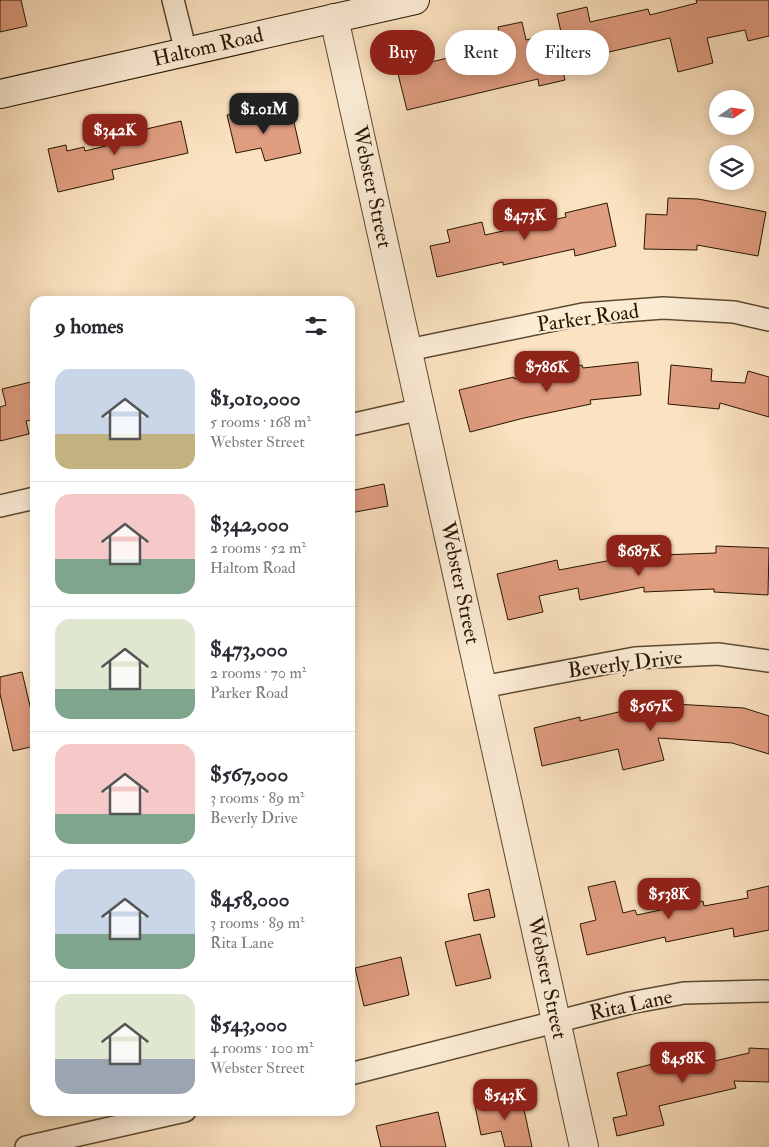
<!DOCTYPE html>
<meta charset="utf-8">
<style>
body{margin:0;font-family:"IM FELL Double Pica",serif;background:#f7f7f7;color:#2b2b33;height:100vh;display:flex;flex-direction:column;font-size:19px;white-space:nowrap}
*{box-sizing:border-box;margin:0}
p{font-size:16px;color:#7c7c81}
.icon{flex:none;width:28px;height:28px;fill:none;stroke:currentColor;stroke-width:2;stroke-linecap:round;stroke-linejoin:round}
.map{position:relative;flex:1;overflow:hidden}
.side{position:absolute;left:30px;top:296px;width:325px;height:820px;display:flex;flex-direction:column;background:#fff;border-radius:15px;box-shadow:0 2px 12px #0003}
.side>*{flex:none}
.guide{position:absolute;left:370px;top:30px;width:324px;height:45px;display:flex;gap:10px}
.needle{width:32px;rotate:77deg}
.buttons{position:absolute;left:709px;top:90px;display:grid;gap:10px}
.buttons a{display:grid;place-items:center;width:45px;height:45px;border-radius:50%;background:#fff;box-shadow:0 2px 12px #0003;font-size:25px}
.price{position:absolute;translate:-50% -42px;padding:0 11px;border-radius:10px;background:#8f2418;color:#fff;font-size:16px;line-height:32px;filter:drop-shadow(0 1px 2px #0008)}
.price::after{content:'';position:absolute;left:50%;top:30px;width:15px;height:11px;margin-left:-8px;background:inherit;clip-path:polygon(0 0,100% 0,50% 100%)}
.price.selected{background:#222;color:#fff}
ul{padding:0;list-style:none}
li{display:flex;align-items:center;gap:15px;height:125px;padding:0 25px}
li+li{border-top:1px solid #e1e1e2}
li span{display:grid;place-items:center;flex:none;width:140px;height:100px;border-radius:15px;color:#555}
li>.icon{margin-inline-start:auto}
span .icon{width:60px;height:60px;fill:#fffc;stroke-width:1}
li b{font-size:21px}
h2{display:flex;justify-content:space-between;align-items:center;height:60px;padding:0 25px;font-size:21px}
.pill{padding:0 18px;border-radius:22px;background:#fff;box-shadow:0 2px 12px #0003;font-size:18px;line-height:45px}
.pill.selected{background:#8f2418;color:#fff}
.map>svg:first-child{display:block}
.building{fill:#e09d80;stroke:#271600}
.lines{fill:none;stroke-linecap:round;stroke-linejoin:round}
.minor-casing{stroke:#5c4930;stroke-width:24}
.tertiary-casing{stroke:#5c4930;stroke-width:30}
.secondary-casing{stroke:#271600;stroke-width:30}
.minor{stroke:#fcecd6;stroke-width:21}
.tertiary{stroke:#fcecd6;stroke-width:28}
.secondary{stroke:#fcecd6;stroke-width:28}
.labels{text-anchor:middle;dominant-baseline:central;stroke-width:4;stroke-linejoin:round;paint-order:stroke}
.street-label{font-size:21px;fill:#271600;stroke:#fcecd6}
</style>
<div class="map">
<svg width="769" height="1147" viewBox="0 0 769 1147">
<rect width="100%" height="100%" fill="#fbe2c0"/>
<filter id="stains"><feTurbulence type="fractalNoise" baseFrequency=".004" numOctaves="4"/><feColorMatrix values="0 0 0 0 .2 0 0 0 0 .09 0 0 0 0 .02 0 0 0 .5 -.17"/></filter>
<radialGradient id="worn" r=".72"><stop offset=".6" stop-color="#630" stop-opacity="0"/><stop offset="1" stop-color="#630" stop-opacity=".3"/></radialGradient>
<!-- building -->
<g class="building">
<polygon points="0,0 21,0 27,26 0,32"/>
<polygon points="696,0 769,0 769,36 748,41 745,30 707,38 713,63 678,72 670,38 561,63 565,80 539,86 538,79 407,110 397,70 465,54 464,51 501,42 498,27 522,22 526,40 561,32 557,14 587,7 590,22 648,9 650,15 697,3"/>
<polygon points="260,108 264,125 293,118 301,153 265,161 261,148 236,153 227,115"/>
<polygon points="181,121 188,153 112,170 114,179 58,192 48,149 66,145 67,151 84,147 85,151 130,140 129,133"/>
<polygon points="668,198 698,199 766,212 758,256 697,245 697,250 644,249 646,214 667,215"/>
<polygon points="607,203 616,246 575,256 574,249 503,265 503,262 437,277 430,246 450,242 447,230 482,222 485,235 566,217 565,213"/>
<polygon points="638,362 641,395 590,400 591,404 524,418 470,432 459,390 514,377 514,379 582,365 583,368"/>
<polygon points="671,365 712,369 711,381 745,383 748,371 769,377 769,417 720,403 719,409 668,404"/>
<polygon points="35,381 35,419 26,421 29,434 0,441 0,407 6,405 2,389"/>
<polygon points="384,484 388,506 350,513 350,491"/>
<polygon points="716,546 769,548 768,595 714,592 714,589 644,592 644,587 580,600 578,588 539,596 543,612 508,620 497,574 557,560 559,570 633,556 716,553"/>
<polygon points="22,672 35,727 35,746 13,751 0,694 0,677"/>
<polygon points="657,703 744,708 769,716 769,754 732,743 658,738 664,760 623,770 618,749 542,766 534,728 580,717 580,721"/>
<polygon points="615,881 623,913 635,910 637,915 703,901 704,906 748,898 747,891 769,886 769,930 734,937 733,928 666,942 665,937 587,955 580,924 596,920 588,887"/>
<polygon points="489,889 495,917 474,921 468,894"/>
<polygon points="480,934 491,978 456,986 445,942"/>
<polygon points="401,957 409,995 364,1006 355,968"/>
<polygon points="749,1048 769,1049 769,1082 734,1081 736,1088 659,1106 664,1125 617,1136 613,1118 627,1115 617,1073 708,1050 710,1062 749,1053"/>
<polygon points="521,1095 532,1147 505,1147 501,1131 481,1135 475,1106"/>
<polygon points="438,1112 446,1147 381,1147 376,1126"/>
</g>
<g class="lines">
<defs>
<g id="minor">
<polyline points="173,0 186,52"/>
<polyline points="408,350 583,314 663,308 734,312 769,320"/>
<polyline points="350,425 421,409"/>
<polyline points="0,506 35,498"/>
<polyline points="482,687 635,658 718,654 769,661"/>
<polyline points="350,1074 630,1003 684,993 769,991"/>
<polyline points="26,1147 185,1111"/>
</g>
<polyline id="tertiary" points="334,18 584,1147"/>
<polyline id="secondary" points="0,94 415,0"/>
</defs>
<!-- minor casing -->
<use href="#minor" class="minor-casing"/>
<!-- tertiary casing -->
<use href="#tertiary" class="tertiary-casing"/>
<!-- secondary casing -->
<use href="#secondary" class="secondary-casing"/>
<!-- minor -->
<use href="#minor" class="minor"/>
<!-- tertiary -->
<use href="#tertiary" class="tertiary"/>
<!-- secondary -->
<use href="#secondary" class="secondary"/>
</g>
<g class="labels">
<!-- street labels -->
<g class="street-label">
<text transform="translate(208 47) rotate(-13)">Haltom Road</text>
<text transform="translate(372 187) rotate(78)">Webster Street</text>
<text transform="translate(588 318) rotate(-8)">Parker Road</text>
<text transform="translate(460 583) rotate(78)">Webster Street</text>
<text transform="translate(625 664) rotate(-7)">Beverly Drive</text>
<text transform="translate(547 978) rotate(78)">Webster Street</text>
<text transform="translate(631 1005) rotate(-12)">Rita Lane</text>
</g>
</g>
<rect width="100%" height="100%" filter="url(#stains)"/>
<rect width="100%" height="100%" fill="url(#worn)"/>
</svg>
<div class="buttons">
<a><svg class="needle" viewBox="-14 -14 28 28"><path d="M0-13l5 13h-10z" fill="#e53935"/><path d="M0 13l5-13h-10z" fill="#7c7c81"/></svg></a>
<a><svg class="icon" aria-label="layers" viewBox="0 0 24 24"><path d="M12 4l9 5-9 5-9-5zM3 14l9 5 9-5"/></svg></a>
</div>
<b class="price selected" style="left:264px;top:135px">$1.01M</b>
<b class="price" style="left:115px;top:156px">$342K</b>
<b class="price" style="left:525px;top:241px">$473K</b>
<b class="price" style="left:547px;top:393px">$786K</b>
<b class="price" style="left:639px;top:577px">$687K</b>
<b class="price" style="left:651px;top:732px">$567K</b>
<b class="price" style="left:669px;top:920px">$538K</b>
<b class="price" style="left:683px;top:1084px">$458K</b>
<b class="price" style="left:505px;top:1121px">$543K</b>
<div class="guide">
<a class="pill selected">Buy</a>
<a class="pill">Rent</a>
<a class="pill">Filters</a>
</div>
<section class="side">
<h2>9 homes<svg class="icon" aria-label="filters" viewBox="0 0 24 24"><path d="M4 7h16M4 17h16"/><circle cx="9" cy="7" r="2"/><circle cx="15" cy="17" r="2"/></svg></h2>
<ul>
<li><span style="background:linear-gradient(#c9d6e8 65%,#c2b280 0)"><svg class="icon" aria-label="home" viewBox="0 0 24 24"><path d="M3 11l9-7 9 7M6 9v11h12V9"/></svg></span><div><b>$1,010,000</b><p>5 rooms · 168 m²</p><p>Webster Street</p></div></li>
<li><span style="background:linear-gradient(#f6c9c9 65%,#7fa58c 0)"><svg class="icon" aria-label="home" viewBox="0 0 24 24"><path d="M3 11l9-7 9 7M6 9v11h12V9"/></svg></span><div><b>$342,000</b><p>2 rooms · 52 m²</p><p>Haltom Road</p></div></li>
<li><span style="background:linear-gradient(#dfe7d0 70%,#7fa58c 0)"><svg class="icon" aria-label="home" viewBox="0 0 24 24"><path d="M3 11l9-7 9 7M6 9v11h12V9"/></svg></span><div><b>$473,000</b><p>2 rooms · 70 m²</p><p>Parker Road</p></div></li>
<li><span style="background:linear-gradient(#f6c9c9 70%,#7fa58c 0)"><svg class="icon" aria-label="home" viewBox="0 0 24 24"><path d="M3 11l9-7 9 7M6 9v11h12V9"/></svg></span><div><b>$567,000</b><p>3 rooms · 89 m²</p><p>Beverly Drive</p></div></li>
<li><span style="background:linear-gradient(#c9d6e8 65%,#7fa58c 0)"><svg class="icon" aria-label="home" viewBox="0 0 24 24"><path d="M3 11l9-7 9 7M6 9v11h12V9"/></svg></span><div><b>$458,000</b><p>3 rooms · 89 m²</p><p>Rita Lane</p></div></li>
<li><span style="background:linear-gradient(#dfe7d0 65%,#9aa5b1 0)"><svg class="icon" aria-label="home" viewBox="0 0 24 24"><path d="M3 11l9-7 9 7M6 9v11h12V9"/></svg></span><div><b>$543,000</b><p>4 rooms · 100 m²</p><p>Webster Street</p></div></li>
</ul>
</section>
</div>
